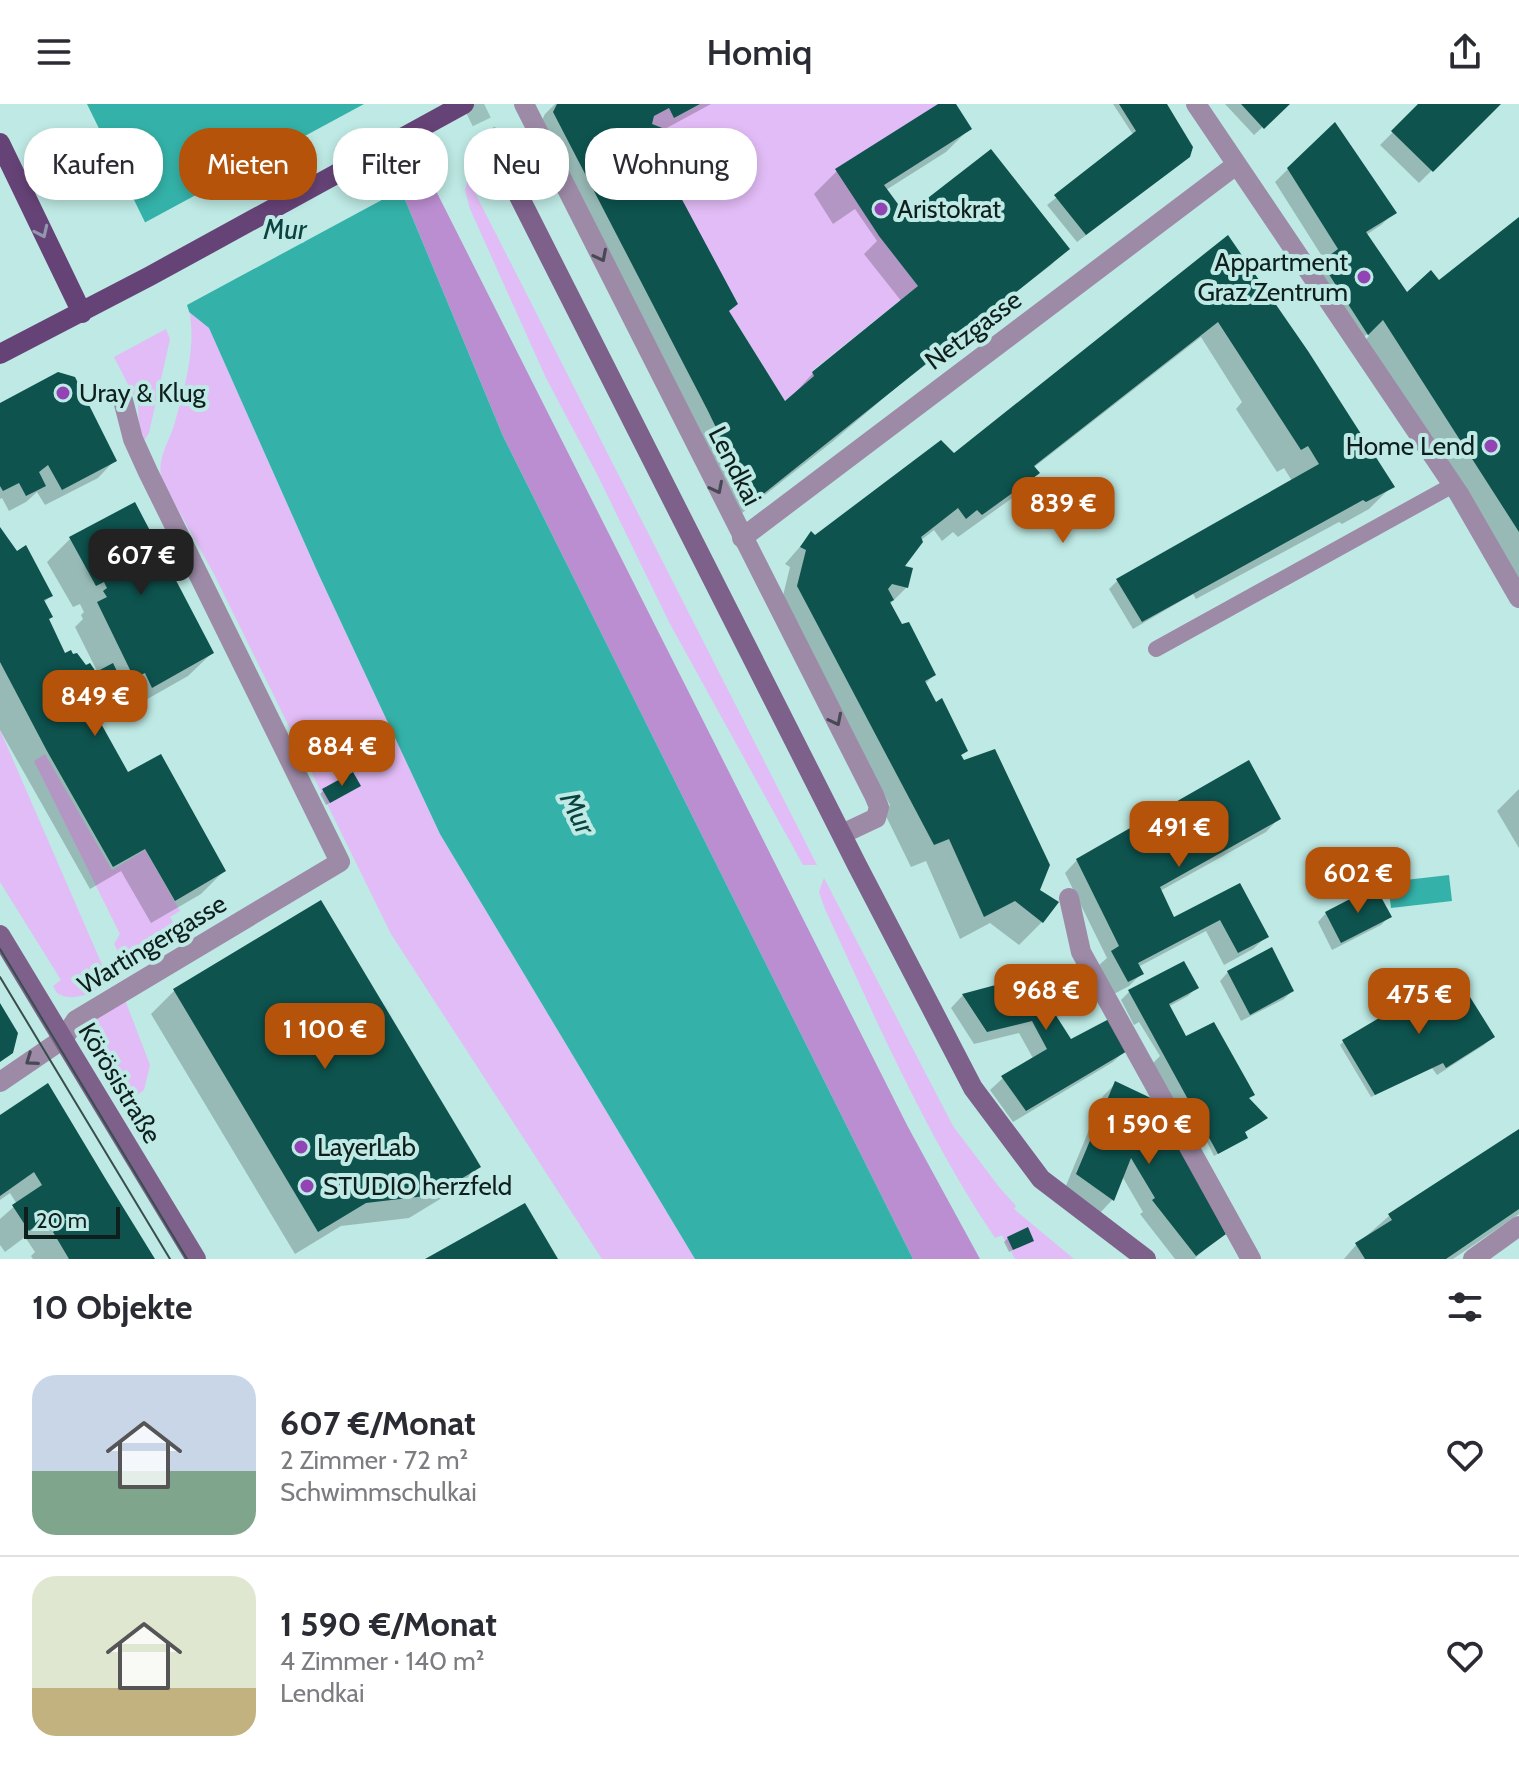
<!DOCTYPE html>
<html lang="de">
<meta charset="utf-8">
<style>
body{margin:0;font-family:Cabin,sans-serif;background:#f2f2f3;color:#2b2b33;height:100vh;display:flex;flex-direction:column;font-size:30px;white-space:nowrap}
*{box-sizing:border-box;margin:0}
p{font-size:26px;color:#7c7c81}
.icon{flex:none;width:44px;height:44px;fill:none;stroke:currentColor;stroke-width:2;stroke-linecap:round;stroke-linejoin:round}
.map{position:relative;height:1155px;overflow:hidden}
.sheet{display:flex;flex-direction:column;background:#fff;flex:1}
.sheet>*{flex:none}
.banner{position:absolute;left:24px;top:24px;width:800px;height:72px;display:flex;gap:16px}
.scale{position:absolute;left:24px;bottom:20px;width:96px;box-sizing:border-box;padding-left:8px;border:4px solid #0e1f1d;border-top:0;font-size:22px;line-height:28px;white-space:nowrap;color:#0e1f1d;-webkit-text-stroke:6px #bee9e4;paint-order:stroke}
.price{position:absolute;translate:-50% -68px;padding:0 18px;border-radius:16px;background:#b45309;color:#fff;font-size:26px;line-height:52px;filter:drop-shadow(0 2px 4px #0008)}
.price::after{content:'';position:absolute;left:50%;top:48px;width:24px;height:18px;margin-left:-12px;background:inherit;clip-path:polygon(0 0,100% 0,50% 100%)}
.price.active{background:#222;color:#fff}
ul{padding:0;list-style:none}
li{display:flex;align-items:center;gap:24px;height:200px;padding:0 32px}
li+li{border-top:2px solid #e1e1e2}
li span{display:grid;place-items:center;flex:none;width:224px;height:160px;border-radius:24px;color:#555}
li>.icon{margin-inline-start:auto}
span .icon{width:96px;height:96px;fill:#fffc;stroke-width:1}
li b{font-size:34px}
h2{display:flex;justify-content:space-between;align-items:center;height:96px;padding:0 32px;font-size:34px}
.chip{padding:0 28px;border-radius:32px;background:#fff;box-shadow:0 4px 12px #0003;font-size:28px;line-height:72px}
.chip.active{background:#b45309;color:#fff}
header{display:flex;justify-content:space-between;align-items:center;height:104px;padding:0 32px;background:#fff;font-size:36px;font-weight:600}
.map>svg:first-child{display:block}
.green{fill:#e2bcf6}
.forest{fill:#bb8ed1}
.water{fill:#34b2a9}
.pier{fill:#bee9e4}
.shadow{fill:#0003}
.building{fill:#0e534e}
.lines{fill:none;stroke-linecap:round;stroke-linejoin:round}
.secondary-tunnel{stroke:#9bc1bc;stroke-width:20;stroke-dasharray:20 10;stroke-linecap:butt}
.lane{stroke:#9d8aa7;stroke-width:16}
.street{stroke:#9d8aa7;stroke-width:20}
.secondary{stroke:#7d618b;stroke-width:20}
.primary{stroke:#664377;stroke-width:20}
.tram{stroke:#374e4c;stroke-width:2}
.oneway{stroke:#9296ae}
.oneway2{stroke:#474a54}
.poi-dot{fill:#9244b5;stroke:#bee9e4;stroke-width:3}
.labels{text-anchor:middle;dominant-baseline:central;stroke-width:8;stroke-linejoin:round;paint-order:stroke}
.poi-label{font-size:26px;fill:#0e1f1d;stroke:#bee9e4;text-anchor:start}
.street-label{font-size:26px;fill:#0e1f1d;stroke:#bee9e4}
.water-label{font-size:28px;font-style:italic;fill:#09423e;stroke:#bee9e4}
</style>
<header><svg class="icon" aria-label="menu" viewBox="0 0 24 24"><path d="M4 6h16M4 12h16M4 18h16"/></svg>Homiq<svg class="icon" aria-label="share" viewBox="0 0 24 24"><path d="M12 15V3M7 8l5-5 5 5M5 13v7h14v-7"/></svg></header>
<div class="map">
<svg width="1519" height="1155" viewBox="0 0 1519 1155">
<rect width="100%" height="100%" fill="#bee9e4"/>
<!-- green -->
<g class="green">
<polygon points="700,0 938,0 836,65 879,132 918,182 812,267 814,272 785,297 729,207 738,200 670,76 662,78 642,40 659,45 665,25 652,20 654,12 669,4 674,14"/>
<polygon points="468,75 817,761 803,761 669,518 597,370 546,274 470,105 465,86"/>
<path d="M 189,208 L 209,224 L 318,469 L 440,730 L 695,1155 L 602,1155 L 391,830 L 214,470 L 162,377 C 156,353 169,340 175,318 C 184,287 197,239 189,208 Z"/>
<polygon points="166,225 170,235 149,329 143,338 139,326 138,300 114,253"/>
<path d="M 0,626 L 110,879 C 94,887 74,900 57,889 L 53,882 L 61,876 L 0,778 Z"/>
<polygon points="45,650 112,766 145,746 180,807 170,813 178,827 127,856 122,855 114,840 120,830 34,657"/>
<path d="M 824,774 L 953,1022 L 999,1083 L 1016,1102 L 1014,1105 L 1074,1155 L 1015,1155 L 1002,1131 L 995,1134 C 926,1031 877,918 825,805 L 819,788 Z"/>
<polygon points="125,896 150,961 144,986 133,994 94,923 94,916"/>
</g>
<!-- forest -->
<polygon class="forest" points="428,71 908,1023 980,1155 913,1155 503,332 401,86"/>
<!-- water -->
<g class="water">
<polygon points="87,0 369,0 401,86 503,332 913,1155 695,1155 440,730 318,469 209,224 189,208"/>
<polygon points="1449,771 1452,797 1391,804 1388,778"/>
</g>
<!-- pier -->
<polygon class="pier" points="364,0 374,0 404,84 187,201 191,214 186,209 103,41 144,119"/>
<!-- shadow -->
<g class="shadow">
<polygon points="555,0 711,0 663,26 657,45 646,55 727,208 785,300 813,269 902,198 864,150 877,137 855,105 833,120 814,90 837,67 942,0 953,0 969,25 946,48 886,86 905,114 1067,144 1051,161 940,246 832,338 737,413 537,26 545,10"/>
<polygon points="1113,0 1165,0 1179,61 1077,138 1047,101 1134,32"/>
<polygon points="1225,0 1288,0 1254,31"/>
<polygon points="1421,0 1499,0 1419,79 1380,41"/>
<polygon points="1288,65 1394,109 1381,121 1366,131 1407,191 1439,179 1519,116 1519,486 1361,241 1369,232 1367,230 1359,237 1314,167 1325,157 1275,78"/>
<polygon points="1228,134 1392,382 1369,405 1342,420 1339,418 1196,495 1193,490 1133,525 1109,485 1117,477 1292,377 1284,364 1277,368 1236,305 1242,298 1201,233 1033,364 1038,369 1015,392 958,433 953,428 942,437 934,426 920,437 901,464 907,483 889,501 934,571 925,580 966,647 960,652 1042,818 1019,841 990,819 960,835 926,757 911,763 884,708 890,701 781,500 790,463 785,460 811,430 815,433 954,351"/>
<polygon points="0,301 114,357 98,374 45,401 37,388 26,398 9,407 2,394 0,395"/>
<polygon points="70,435 212,549 188,572 128,606 125,599 100,622 128,671 224,767 201,790 151,819 121,767 90,785 0,626 0,444 51,492 43,499 47,516 65,551 94,569 97,567 75,523 83,515 81,511 84,508 80,500 73,503 47,458"/>
<polygon points="354,685 326,701 320,690 324,686"/>
<polygon points="1519,685 1519,744 1497,707"/>
<polygon points="1278,715 1266,728 1160,787 1173,816 1239,782 1266,833 1253,845 1224,861 1206,827 1138,863 1142,869 1129,882 1114,890 1099,861 1107,854 1065,769 1077,756"/>
<polygon points="321,799 479,1063 455,1086 409,1114 341,1122 295,1150 151,910 174,887"/>
<polygon points="1326,809 1389,813 1381,821 1332,846 1318,818"/>
<polygon points="1228,868 1292,887 1284,895 1241,917 1220,877"/>
<polygon points="1196,884 1188,892 1168,903 1245,1034 1214,1052 1201,1026 1190,1032 1151,961 1160,952 1139,918 1134,921 1121,896 1129,888"/>
<polygon points="1089,890 1076,902 1055,914 1070,938 1126,946 1113,958 1013,1018 990,986 1003,974 1034,956 1019,929 974,940 951,904 963,891"/>
<polygon points="1493,933 1484,941 1437,971 1432,964 1371,993 1340,941 1343,938"/>
<polygon points="1116,979 1224,1129 1194,1155 1175,1155 1140,1110 1143,1108 1122,1072 1112,1096 1100,1109 1065,1084 1103,992"/>
<polygon points="0,1013 152,1155 33,1155 31,1152 35,1148 25,1133 5,1148 0,1141 0,1115 17,1100 10,1089 0,1096"/>
<polygon points="1519,1028 1519,1110 1453,1155 1344,1155 1356,1141 1389,1112"/>
<polygon points="1008,1134 1031,1136 1009,1148 1004,1138"/>
</g>
<!-- building -->
<g class="building">
<polygon points="557,0 700,0 674,14 669,4 654,12 652,20 665,25 659,46 642,40 662,78 671,75 738,200 729,207 785,297 814,272 812,268 918,182 879,132 835,65 938,0 956,0 972,25 884,81 906,111 991,45 1070,145 762,391 746,385 707,305 553,8"/>
<polygon points="1119,0 1167,0 1193,43 1190,53 1086,131 1054,91 1136,27"/>
<polygon points="1241,0 1290,0 1264,25"/>
<polygon points="1418,0 1501,0 1433,68 1391,27"/>
<polygon points="1335,18 1397,109 1366,128 1407,188 1431,166 1439,176 1519,113 1519,428 1383,216 1368,231 1321,158 1338,145 1287,64"/>
<polygon points="1228,131 1308,247 1395,383 1366,398 1363,396 1142,518 1116,475 1319,360 1308,342 1301,346 1218,218 1034,362 1040,369 982,411 977,406 966,415 958,404 921,433 923,438 905,462 913,464 908,484 892,480 888,485 894,496 890,498 902,520 909,518 936,571 925,577 936,598 942,594 968,647 961,651 964,656 995,645 1050,761 1040,786 1059,798 1043,819 1015,797 984,813 949,735 934,741 797,482 806,446 800,443 811,427 815,431 941,336 954,349"/>
<polygon points="58,268 75,273 117,357 62,386 48,361 39,368 46,382 26,392 19,379 3,387 0,382 0,299"/>
<polygon points="135,398 214,549 152,584 145,569 134,574 97,498 107,493 103,487 107,484 104,478 96,482 69,433"/>
<polygon points="0,423 17,447 26,441 53,492 44,496 53,513 49,515 65,549 71,546 73,550 77,549 86,561 90,559 96,568 113,559 131,596 99,616 128,668 161,650 226,767 175,797 145,745 113,763 47,647 0,558"/>
<polygon points="1249,656 1281,715 1160,783 1174,813 1240,779 1269,833 1238,849 1220,816 1138,859 1144,870 1128,878 1111,847 1119,842 1076,755"/>
<polygon points="353,668 361,682 330,699 322,685"/>
<polygon points="1375,782 1392,813 1341,839 1325,808"/>
<polygon points="321,796 481,1063 434,1091 366,1099 318,1128 173,885"/>
<polygon points="1272,843 1294,887 1250,911 1227,867"/>
<polygon points="1184,857 1199,884 1169,900 1186,932 1214,918 1255,991 1249,994 1268,1014 1245,1028 1248,1034 1218,1050 1128,886"/>
<polygon points="1070,861 1092,890 1055,910 1071,935 1109,915 1129,946 1026,1007 1001,972 1047,945 1032,917 987,928 962,890"/>
<polygon points="1455,869 1495,933 1446,964 1443,959 1375,991 1342,936"/>
<polygon points="0,899 18,929 13,949 0,958"/>
<polygon points="1115,977 1155,996 1152,1005 1161,1018 1165,1016 1226,1130 1196,1152 1152,1096 1155,1094 1131,1054 1114,1097 1076,1070"/>
<polygon points="48,979 105,1074 155,1155 69,1155 53,1128 58,1124 49,1112 29,1127 12,1101 42,1081 34,1068 0,1092 0,1011"/>
<polygon points="1519,1025 1519,1105 1446,1155 1365,1155 1355,1139 1392,1116 1388,1110"/>
<polygon points="525,1099 558,1155 425,1155"/>
<polygon points="1028,1123 1034,1137 1013,1146 1007,1133"/>
</g>
<g class="lines">
<!-- secondary-tunnel -->
<polyline class="secondary-tunnel" points="473,0 491,37"/>
<!-- lane -->
<polyline class="lane" points="1156,545 1453,381"/>
<!-- street -->
<g class="street">
<polyline points="524,0 874,691 879,703 876,714 842,730"/>
<polyline points="1196,0 1459,390 1519,494"/>
<polyline points="742,434 1236,61"/>
<polyline points="1069,794 1081,848 1251,1155"/>
<polyline points="0,978 63,935 76,916 340,758 148,368 133,335 123,296"/>
<polyline points="1473,1155 1519,1122"/>
</g>
<!-- secondary -->
<g class="secondary">
<polyline points="491,37 857,761 973,984 1041,1075 1146,1155"/>
<polyline points="0,831 196,1155"/>
</g>
<!-- primary -->
<g class="primary">
<polyline points="0,39 82,209"/>
<polyline points="0,250 150,172 464,0"/>
</g>
<!-- tram -->
<g class="tram">
<polyline points="0,845 187,1155"/>
<polyline points="0,873 170,1155"/>
</g>
</g>
<!-- one-way arrows -->
<defs><path id="oneway-chevron" d="M-2-3.5L2.5 0L-2 3.5" fill="none" stroke-width="1.6" stroke-linecap="round" stroke-linejoin="round" transform="scale(2)"/></defs>
<use class="oneway" href="#oneway-chevron" transform="translate(42 128) rotate(65)"/>
<g class="oneway2">
<use href="#oneway-chevron" transform="translate(601 152) rotate(63)"/>
<use href="#oneway-chevron" transform="translate(717 384) rotate(63)"/>
<use href="#oneway-chevron" transform="translate(836 616) rotate(63)"/>
<use href="#oneway-chevron" transform="translate(31 956) rotate(145)"/>
</g>
<!-- markers -->
<g class="poi-dot">
<circle cx="881" cy="105" r="8"/>
<circle cx="1364" cy="173" r="8"/>
<circle cx="63" cy="289" r="8"/>
<circle cx="1491" cy="342" r="8"/>
<circle cx="301" cy="1043" r="8"/>
<circle cx="307" cy="1082" r="8"/>
</g>
<g class="labels">
<!-- poi labels -->
<g class="poi-label">
<text x="897" y="105">Aristokrat</text>
<text x="1348" y="158" text-anchor="end">Appartment<tspan x="1348" dy="30">Graz Zentrum</tspan></text>
<text x="79" y="289">Uray &amp; Klug</text>
<text x="1475" y="342" text-anchor="end">Home Lend</text>
<text x="317" y="1043">LayerLab</text>
<text x="323" y="1082">STUDIO herzfeld</text>
</g>
<!-- street labels -->
<g class="street-label">
<text transform="translate(973 226) rotate(-37)">Netzgasse</text>
<text transform="translate(735 362) rotate(63)">Lendkai</text>
<text transform="translate(152 840) rotate(-31)">Wartingergasse</text>
<text transform="translate(120 979) rotate(59)">Körösistraße</text>
</g>
<!-- water labels -->
<g class="water-label">
<text x="285" y="125">Mur</text>
<text transform="translate(578 709) rotate(64)">Mur</text>
</g>
</g>
</svg>
<div class="scale">20 m</div>
<b class="price" style="left:1063px;top:441px">839 €</b>
<b class="price active" style="left:141px;top:493px">607 €</b>
<b class="price" style="left:95px;top:634px">849 €</b>
<b class="price" style="left:342px;top:684px">884 €</b>
<b class="price" style="left:1179px;top:765px">491 €</b>
<b class="price" style="left:1358px;top:811px">602 €</b>
<b class="price" style="left:1046px;top:928px">968 €</b>
<b class="price" style="left:1419px;top:932px">475 €</b>
<b class="price" style="left:325px;top:967px">1 100 €</b>
<b class="price" style="left:1149px;top:1062px">1 590 €</b>
<div class="banner">
<a class="chip">Kaufen</a>
<a class="chip active">Mieten</a>
<a class="chip">Filter</a>
<a class="chip">Neu</a>
<a class="chip">Wohnung</a>
</div>
</div>
<section class="sheet">
<h2>10 Objekte<svg class="icon" aria-label="filters" viewBox="0 0 24 24"><path d="M4 7h16M4 17h16"/><circle cx="9" cy="7" r="2"/><circle cx="15" cy="17" r="2"/></svg></h2>
<ul>
<li><span style="background:linear-gradient(#c9d6e8 60%,#7fa58c 0)"><svg class="icon" aria-label="home" viewBox="0 0 24 24"><path d="M3 11l9-7 9 7M6 9v11h12V9"/></svg></span><div><b>607 €/Monat</b><p>2 Zimmer · 72 m²</p><p>Schwimmschulkai</p></div><svg class="icon" aria-label="heart" viewBox="0 0 24 24"><path d="M12 20l-8-8c-3-5 5-10 8-4 3-6 11-1 8 4z"/></svg></li>
<li><span style="background:linear-gradient(#dfe7d0 70%,#c2b280 0)"><svg class="icon" aria-label="home" viewBox="0 0 24 24"><path d="M3 11l9-7 9 7M6 9v11h12V9"/></svg></span><div><b>1 590 €/Monat</b><p>4 Zimmer · 140 m²</p><p>Lendkai</p></div><svg class="icon" aria-label="heart" viewBox="0 0 24 24"><path d="M12 20l-8-8c-3-5 5-10 8-4 3-6 11-1 8 4z"/></svg></li>
</ul>
</section>
